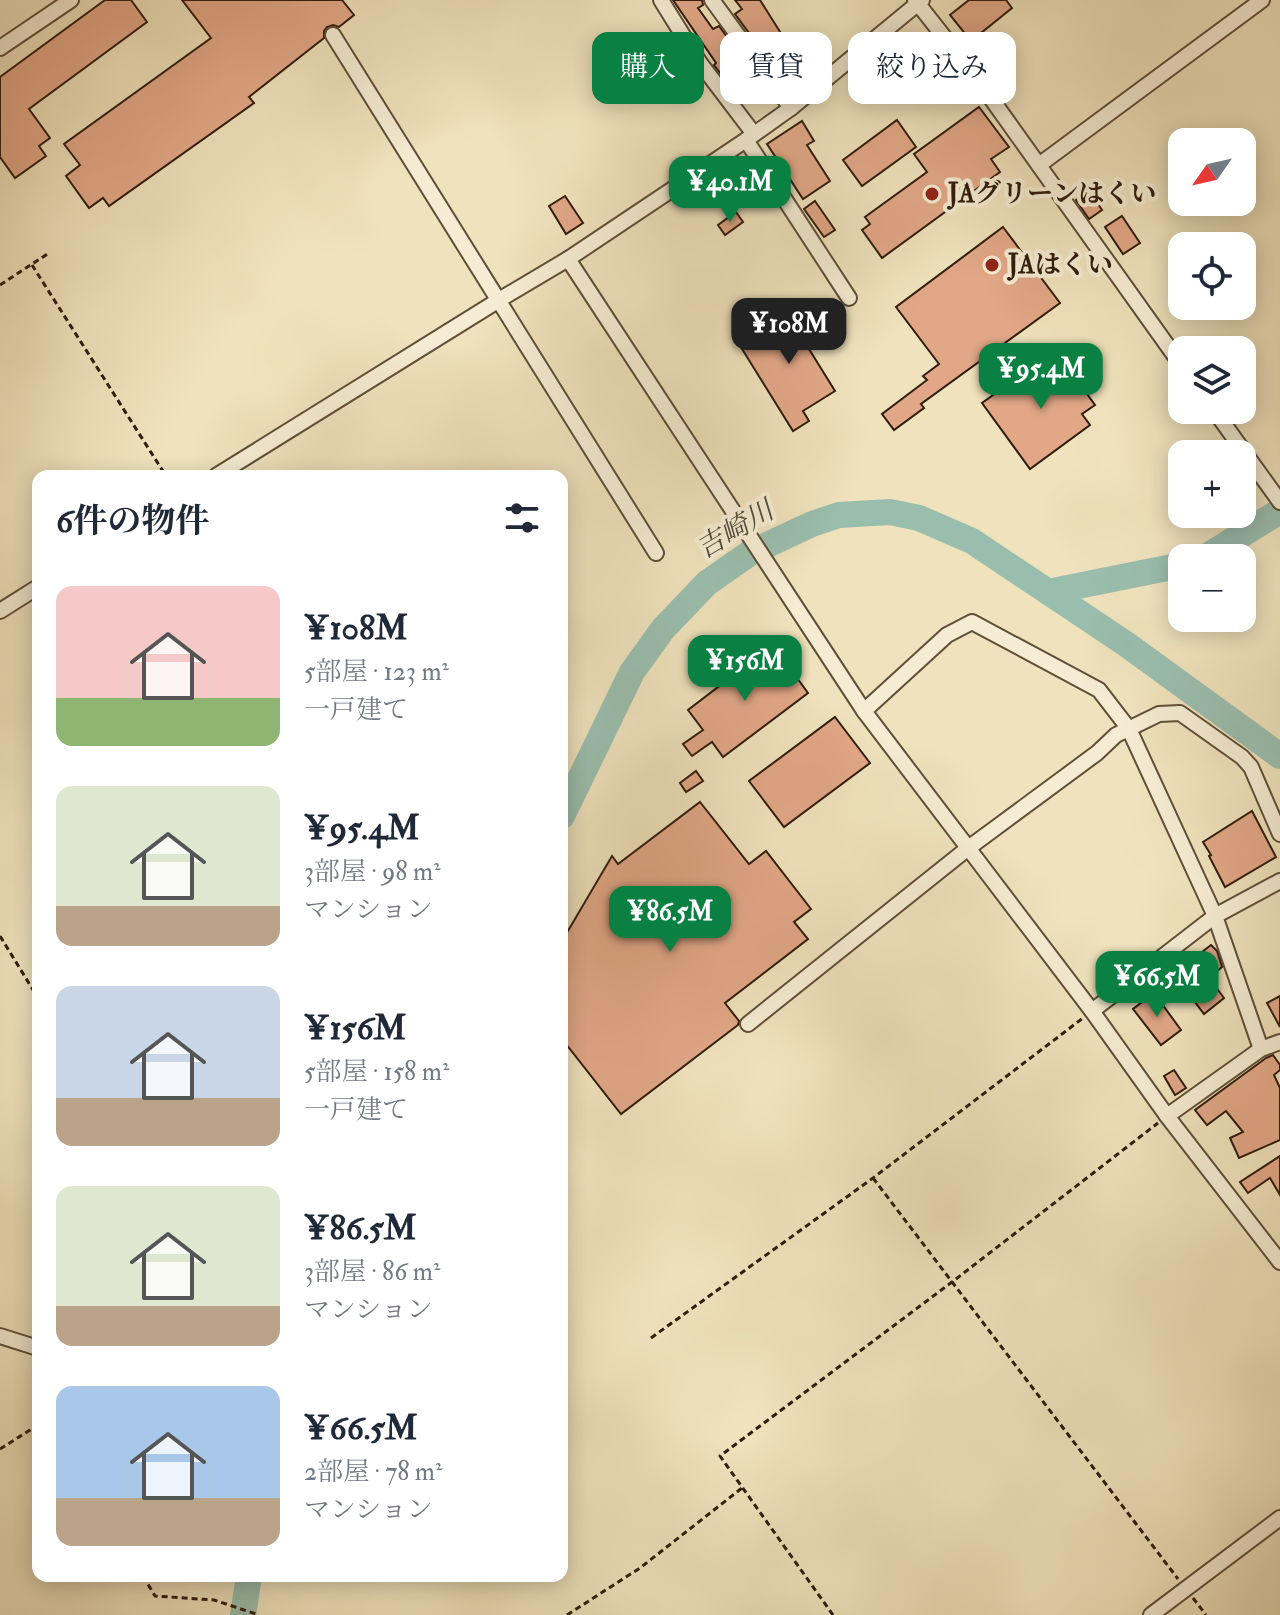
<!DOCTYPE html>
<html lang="ja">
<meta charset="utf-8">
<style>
body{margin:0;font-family:"IM FELL Double Pica","Noto Serif JP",serif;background:#f6f6f7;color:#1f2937;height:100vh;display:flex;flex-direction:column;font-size:30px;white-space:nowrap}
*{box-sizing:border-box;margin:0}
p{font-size:26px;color:#747a83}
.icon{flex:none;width:44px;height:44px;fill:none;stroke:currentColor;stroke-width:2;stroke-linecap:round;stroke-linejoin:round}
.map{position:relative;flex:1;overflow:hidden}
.details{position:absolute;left:32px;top:470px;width:536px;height:1112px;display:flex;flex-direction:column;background:#fff;border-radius:16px;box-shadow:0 4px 20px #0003}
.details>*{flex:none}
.guide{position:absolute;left:592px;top:32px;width:568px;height:72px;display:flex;gap:16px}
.needle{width:52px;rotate:236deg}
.tools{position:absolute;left:1168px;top:128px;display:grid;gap:16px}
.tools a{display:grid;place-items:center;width:88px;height:88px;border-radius:16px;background:#fff;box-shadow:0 4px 20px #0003;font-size:40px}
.price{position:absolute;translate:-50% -68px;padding:0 18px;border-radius:16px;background:#0b8043;color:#fff;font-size:26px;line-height:52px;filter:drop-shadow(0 2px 4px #0008)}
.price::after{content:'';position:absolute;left:50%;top:48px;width:24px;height:18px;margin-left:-12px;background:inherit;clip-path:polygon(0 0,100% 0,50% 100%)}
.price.active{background:#222;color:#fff}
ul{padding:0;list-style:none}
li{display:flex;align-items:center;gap:24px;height:200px;padding:0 24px}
li span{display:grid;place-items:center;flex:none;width:224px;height:160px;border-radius:16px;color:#555}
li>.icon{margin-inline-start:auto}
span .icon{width:96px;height:96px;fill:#fffc;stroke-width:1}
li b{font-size:34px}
h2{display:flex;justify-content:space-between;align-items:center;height:96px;padding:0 24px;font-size:34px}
.chip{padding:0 28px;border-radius:16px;background:#fff;box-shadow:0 4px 20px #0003;font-size:28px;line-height:72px}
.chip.active{background:#0b8043;color:#fff}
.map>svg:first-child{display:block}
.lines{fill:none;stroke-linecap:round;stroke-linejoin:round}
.river{stroke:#9abeae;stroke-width:26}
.building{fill:#e1a787;stroke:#2f1c0c;stroke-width:2}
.minor-casing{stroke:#5f4e38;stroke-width:18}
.path{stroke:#2f1c0c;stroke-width:3;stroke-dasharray:6 4;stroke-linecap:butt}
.minor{stroke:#f5ecd3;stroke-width:14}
.poi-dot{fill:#8f2418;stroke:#f5ecd3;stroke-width:3}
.labels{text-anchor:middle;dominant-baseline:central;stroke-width:8;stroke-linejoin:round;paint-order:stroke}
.poi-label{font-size:26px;font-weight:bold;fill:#2f1c0c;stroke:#f5ecd3;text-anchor:start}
.water-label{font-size:28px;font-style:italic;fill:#4f4d3d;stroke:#f5ecd3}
</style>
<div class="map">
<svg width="1280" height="1615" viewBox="0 0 1280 1615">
<rect width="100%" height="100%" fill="#efe2bc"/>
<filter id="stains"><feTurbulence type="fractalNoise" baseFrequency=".0025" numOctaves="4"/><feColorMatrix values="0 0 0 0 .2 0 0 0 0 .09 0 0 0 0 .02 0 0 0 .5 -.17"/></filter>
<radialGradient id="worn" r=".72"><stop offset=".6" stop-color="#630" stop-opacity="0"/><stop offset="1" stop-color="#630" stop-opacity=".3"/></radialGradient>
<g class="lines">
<!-- river -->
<g class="river">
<polyline points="1204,558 1280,511"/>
<polyline points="1048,592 1182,565"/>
<polyline points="562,816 632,672 663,629 707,583 750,553 812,524 839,515 890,512 919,518 972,541 1126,644 1280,756"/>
<polyline points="243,1615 249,1576"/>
</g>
</g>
<!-- building -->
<g class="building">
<polygon points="105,0 131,0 147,22 29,109 50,138 39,146 46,156 15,178 0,157 0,77"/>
<polygon points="182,0 342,0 354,15 339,27 333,25 327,27 324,31 324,38 249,97 254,103 109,206 103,198 89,208 66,176 80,165 64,144 211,38"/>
<polygon points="673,0 702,0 703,5 698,8 713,29 719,26 732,44 728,47 745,72 750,69 762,86 741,100 714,65 716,63"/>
<polygon points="735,0 760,0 787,43 792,40 803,57 779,74 735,14 742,9"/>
<polygon points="969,0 1006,0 1012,8 971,41 950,15"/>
<polygon points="979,107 1009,147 991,159 1000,172 882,258 862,230 870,224 865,217 927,172 914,154"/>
<polygon points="897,120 916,147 862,186 843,160"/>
<polygon points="802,121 814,141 807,145 830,181 803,199 767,144"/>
<polygon points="753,169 765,188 752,197 745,186 752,181 748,173"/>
<polygon points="1089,191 1102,210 1089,219 1076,200"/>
<polygon points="565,196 583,223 566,234 549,206"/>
<polygon points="815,201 835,230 824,237 804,209"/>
<polygon points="736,212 743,222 725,235 718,225"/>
<polygon points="1122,216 1140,243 1123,254 1105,227"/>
<polygon points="1003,227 1060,303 921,404 924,408 894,430 882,414 927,380 923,376 939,364 896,307"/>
<polygon points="798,307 819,342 809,349 835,391 803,411 809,421 793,431 739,344"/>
<polygon points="1045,358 1052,369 1063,361 1095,405 1082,414 1090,425 1030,469 982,403"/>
<polygon points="773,645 808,693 723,757 712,742 692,756 683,744 703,730 688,710"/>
<polygon points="835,717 870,763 784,827 749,781"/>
<polygon points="696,771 703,781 686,792 680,783"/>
<polygon points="700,802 749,864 766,851 811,909 794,922 808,939 725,1003 739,1021 738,1025 621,1114 562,1039 562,941 612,856 618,864"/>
<polygon points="1252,811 1276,857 1225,887 1209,856 1211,855 1203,842"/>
<polygon points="1211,945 1217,951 1222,967 1209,978 1224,998 1204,1014 1176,977 1201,958 1198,955"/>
<polygon points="1154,993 1181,1030 1161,1045 1133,1009"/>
<polygon points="1280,996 1280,1027 1267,1003"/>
<polygon points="1273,1055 1280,1065 1280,1070 1274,1075 1280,1088 1280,1140 1239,1158 1230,1138 1243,1132 1226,1111 1207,1125 1195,1110 1266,1058"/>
<polygon points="1174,1070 1186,1088 1175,1095 1164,1076"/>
<polygon points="1280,1156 1280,1195 1270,1178 1248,1193 1240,1182"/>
</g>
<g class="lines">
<defs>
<g id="minor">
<polyline points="661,0 700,63 754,134"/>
<polyline points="712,0 791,108"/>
<polyline points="915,0 978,80 1182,366"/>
<polyline points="333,35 656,553"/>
<polyline points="0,48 71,0"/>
<polyline points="746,140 849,298"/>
<polyline points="1039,165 1262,0"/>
<polyline points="568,259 864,711 1092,1011 1167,1116 1280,1262"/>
<polyline points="1214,410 1280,502"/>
<polyline points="216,476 499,300 568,259 746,140 791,108 922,0"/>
<polyline points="0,611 38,587"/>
<polyline points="864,711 947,635 972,622 1099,690 1129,729 1215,916 1261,1049"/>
<polyline points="1092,1011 1215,916 1280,881"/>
<polyline points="748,1024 967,849 1097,753 1116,735 1159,714 1180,713 1242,757 1251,767 1280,834"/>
<polyline points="1167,1116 1261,1049 1280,1042"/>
<polyline points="0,1336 38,1348"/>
<polyline points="1151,1615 1280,1518"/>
</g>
</defs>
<!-- minor casing -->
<use href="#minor" class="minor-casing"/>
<!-- path -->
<g class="path">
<polyline points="32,265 166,476"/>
<polyline points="0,285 49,253"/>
<polyline points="0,936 38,998"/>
<polyline points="873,1178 1178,1579"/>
<polyline points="651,1338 873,1178 1083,1018"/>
<polyline points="0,1449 38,1425"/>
<polyline points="143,1576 155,1596 214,1600 259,1615"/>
<polyline points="1193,1598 1206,1615"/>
<polyline points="567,1615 640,1568 742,1488"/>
<polyline points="833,1615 720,1456 952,1282 1158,1123"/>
</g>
<!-- minor -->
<use href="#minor" class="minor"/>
</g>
<!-- markers -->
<g class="poi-dot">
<circle cx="932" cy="194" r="8"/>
<circle cx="992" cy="265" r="8"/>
</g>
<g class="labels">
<!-- poi labels -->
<g class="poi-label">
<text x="948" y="194">JAグリーンはくい</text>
<text x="1008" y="265">JAはくい</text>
</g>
<!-- water labels -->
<g class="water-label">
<text transform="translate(735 530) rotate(-31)">吉崎川</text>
</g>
</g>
<rect width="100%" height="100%" filter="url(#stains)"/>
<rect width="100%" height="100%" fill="url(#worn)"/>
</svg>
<div class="tools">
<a><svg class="needle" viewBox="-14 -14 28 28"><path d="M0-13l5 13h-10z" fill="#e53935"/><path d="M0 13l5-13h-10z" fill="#747a83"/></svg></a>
<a><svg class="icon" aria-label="locate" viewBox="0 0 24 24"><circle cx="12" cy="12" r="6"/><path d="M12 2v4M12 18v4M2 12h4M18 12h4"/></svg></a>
<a><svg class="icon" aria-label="layers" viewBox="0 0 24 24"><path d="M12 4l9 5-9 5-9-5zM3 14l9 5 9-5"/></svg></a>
<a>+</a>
<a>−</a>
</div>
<b class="price" style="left:730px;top:224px">¥40.1M</b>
<b class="price active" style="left:789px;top:366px">¥108M</b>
<b class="price" style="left:1041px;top:411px">¥95.4M</b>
<b class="price" style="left:745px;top:703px">¥156M</b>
<b class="price" style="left:670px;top:954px">¥86.5M</b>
<b class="price" style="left:1157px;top:1019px">¥66.5M</b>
<div class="guide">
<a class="chip active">購入</a>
<a class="chip">賃貸</a>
<a class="chip">絞り込み</a>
</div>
<section class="details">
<h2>6件の物件<svg class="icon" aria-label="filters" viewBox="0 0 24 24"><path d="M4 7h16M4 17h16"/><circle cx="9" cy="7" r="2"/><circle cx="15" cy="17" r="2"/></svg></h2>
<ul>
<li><span style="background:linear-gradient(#f6c9c9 70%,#8fb573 0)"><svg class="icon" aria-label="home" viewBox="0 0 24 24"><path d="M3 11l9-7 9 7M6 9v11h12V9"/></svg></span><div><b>¥108M</b><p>5部屋 · 123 m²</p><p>一戸建て</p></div></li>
<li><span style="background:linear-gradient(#dfe7d0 75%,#b9a48a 0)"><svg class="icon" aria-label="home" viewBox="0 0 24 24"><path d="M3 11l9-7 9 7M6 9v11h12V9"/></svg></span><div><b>¥95.4M</b><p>3部屋 · 98 m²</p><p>マンション</p></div></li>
<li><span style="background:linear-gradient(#c9d6e8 70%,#b9a48a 0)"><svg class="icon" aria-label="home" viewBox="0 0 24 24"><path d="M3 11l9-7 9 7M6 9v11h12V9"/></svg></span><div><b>¥156M</b><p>5部屋 · 158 m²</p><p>一戸建て</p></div></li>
<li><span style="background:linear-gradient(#dfe7d0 75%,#b9a48a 0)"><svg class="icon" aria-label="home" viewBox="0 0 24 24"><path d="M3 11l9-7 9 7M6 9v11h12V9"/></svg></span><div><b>¥86.5M</b><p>3部屋 · 86 m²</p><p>マンション</p></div></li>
<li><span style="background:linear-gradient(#a9c7e8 70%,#b9a48a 0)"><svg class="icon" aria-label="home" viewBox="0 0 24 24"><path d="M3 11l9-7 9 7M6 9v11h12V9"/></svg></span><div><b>¥66.5M</b><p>2部屋 · 78 m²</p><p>マンション</p></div></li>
</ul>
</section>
</div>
